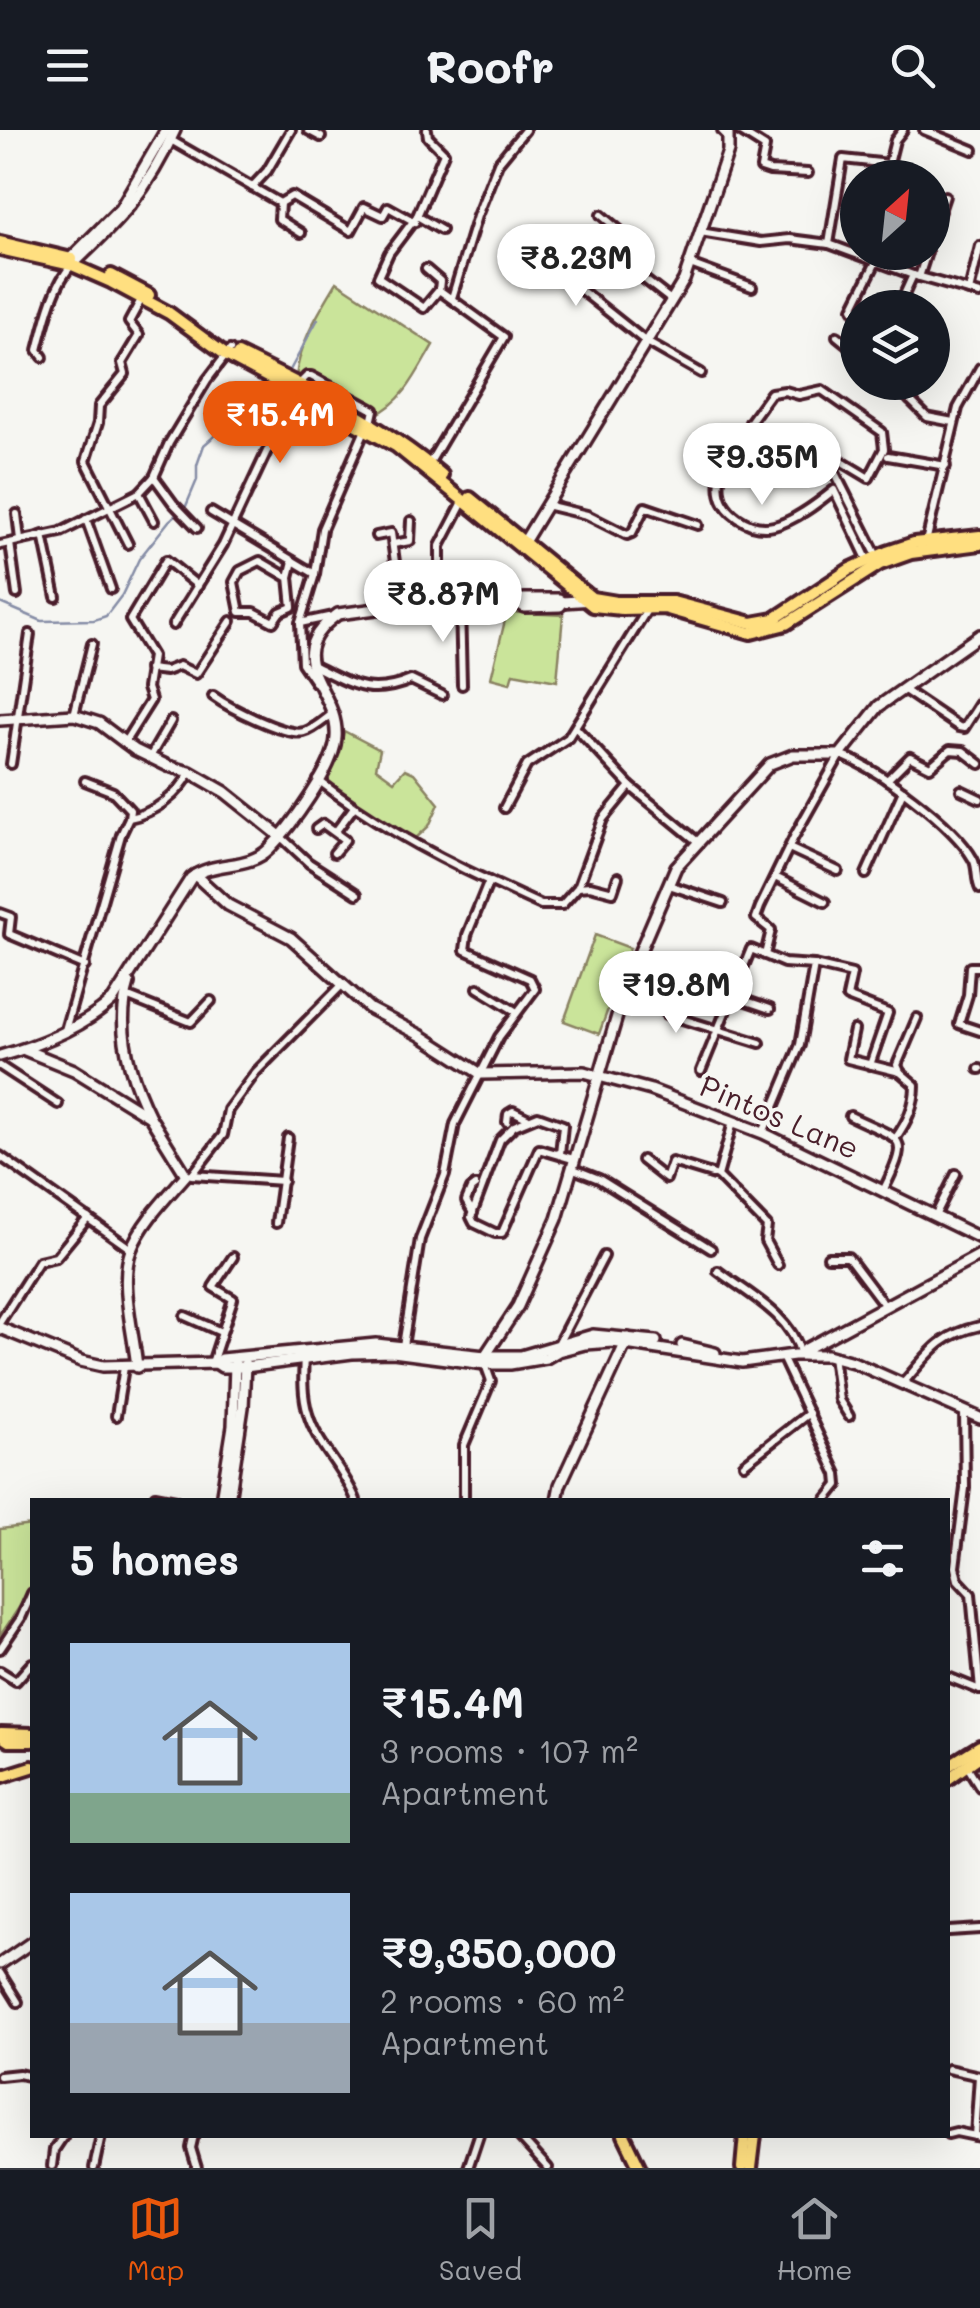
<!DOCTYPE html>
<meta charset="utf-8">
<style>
body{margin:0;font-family:Mali,sans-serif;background:#242831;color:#f1f3f6;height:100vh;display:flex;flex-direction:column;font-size:38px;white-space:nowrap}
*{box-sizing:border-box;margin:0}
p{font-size:32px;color:#9ea1a6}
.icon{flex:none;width:55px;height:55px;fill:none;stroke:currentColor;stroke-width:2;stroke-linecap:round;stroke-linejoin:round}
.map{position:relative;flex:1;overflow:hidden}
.drawer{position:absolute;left:30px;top:1368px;width:920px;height:640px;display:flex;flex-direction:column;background:#171b24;border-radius:0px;box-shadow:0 10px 40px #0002}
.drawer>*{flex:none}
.needle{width:65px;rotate:27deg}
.tools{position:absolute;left:840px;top:30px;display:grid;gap:20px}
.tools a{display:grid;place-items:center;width:110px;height:110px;border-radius:50%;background:#171b24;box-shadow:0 10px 40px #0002;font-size:50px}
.price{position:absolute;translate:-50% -85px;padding:0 22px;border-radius:35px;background:#fff;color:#222;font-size:32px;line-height:65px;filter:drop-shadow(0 2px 5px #0008)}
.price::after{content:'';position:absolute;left:50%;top:60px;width:30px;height:22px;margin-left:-15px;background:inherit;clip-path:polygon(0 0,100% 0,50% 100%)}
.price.on{background:#ea580c;color:#fff}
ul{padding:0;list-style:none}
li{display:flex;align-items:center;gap:30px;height:250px;padding:0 40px}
li span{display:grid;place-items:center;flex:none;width:280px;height:200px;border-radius:0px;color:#555}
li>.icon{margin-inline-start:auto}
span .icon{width:120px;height:120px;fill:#fffc;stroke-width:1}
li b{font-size:42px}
h2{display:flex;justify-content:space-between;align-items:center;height:120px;padding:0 40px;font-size:42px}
header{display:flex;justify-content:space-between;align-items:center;height:130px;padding:0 40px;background:#171b24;font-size:45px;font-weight:700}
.tabs{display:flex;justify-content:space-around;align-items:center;height:140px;border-top:2px solid #363941;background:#171b24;font-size:28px;color:#9ea1a6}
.tabs a{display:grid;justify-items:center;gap:5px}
.tabs .on{color:#ea580c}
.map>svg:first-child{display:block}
.green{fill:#cae49a;stroke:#8a8262;stroke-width:2.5}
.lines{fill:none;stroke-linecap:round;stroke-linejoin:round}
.stream{stroke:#868da6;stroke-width:2.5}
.street-casing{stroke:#4a1f2b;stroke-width:14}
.secondary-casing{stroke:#4a1f2b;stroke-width:16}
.primary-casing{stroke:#4a1f2b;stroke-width:18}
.street{stroke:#f6f6f2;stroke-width:6}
.secondary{stroke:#f6f6f2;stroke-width:9}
.primary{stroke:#ffdf80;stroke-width:10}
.labels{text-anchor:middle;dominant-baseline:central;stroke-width:8;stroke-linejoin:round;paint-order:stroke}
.street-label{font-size:30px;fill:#4a1f2b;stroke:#f6f6f2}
</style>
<header><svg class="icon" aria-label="menu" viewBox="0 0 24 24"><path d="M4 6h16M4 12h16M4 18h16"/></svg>Roofr<svg class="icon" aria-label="search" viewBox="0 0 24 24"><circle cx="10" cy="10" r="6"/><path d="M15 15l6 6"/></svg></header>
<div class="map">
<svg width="980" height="2038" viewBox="0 0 980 2038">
<rect width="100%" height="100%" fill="#f6f6f2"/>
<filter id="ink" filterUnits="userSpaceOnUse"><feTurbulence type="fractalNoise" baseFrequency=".01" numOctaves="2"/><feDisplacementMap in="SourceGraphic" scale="20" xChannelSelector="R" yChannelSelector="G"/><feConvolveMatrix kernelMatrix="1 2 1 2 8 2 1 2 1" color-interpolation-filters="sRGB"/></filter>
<g filter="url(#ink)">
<!-- green -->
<g class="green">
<path d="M 337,152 L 433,215 C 417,242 405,271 375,285 L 296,247 C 300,211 319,182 337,152 Z"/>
<polygon points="507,482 563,485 557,551 513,543 510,553 491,548"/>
<polygon points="344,601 380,620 376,638 394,651 405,639 414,643 439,674 429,696 413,711 354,677 324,650 339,623"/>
<polygon points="595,805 630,818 599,904 564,891"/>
<polygon points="32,1395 32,1458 0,1506 0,1399"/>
</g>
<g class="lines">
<!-- stream -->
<g class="stream">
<polyline points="289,242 318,189"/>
<polyline points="0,473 42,491 94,490 106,486 122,465 139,429 169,391 186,376 197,350 197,335 204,315 272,256"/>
</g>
<defs>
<g id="street">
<polyline points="308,0 321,7"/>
<polyline points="738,0 765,17 761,38 770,41 808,43"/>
<polyline points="924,0 973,20"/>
<polyline points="169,9 280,73 279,89 301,103"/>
<polyline points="252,57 267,41 291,0"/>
<polyline points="280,73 292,66 351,101 364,77 383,86 388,77 415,92"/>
<polyline points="417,86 444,23 428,7 427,0"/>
<polyline points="700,102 761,112 790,109 829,114 913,145 980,164"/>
<polyline points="932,105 945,66"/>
<polyline points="829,114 843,29 889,34 895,10 903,0"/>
<polyline points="524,123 576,156 645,211 701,243"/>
<polyline points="690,134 752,157"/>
<polyline points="426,139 440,151 439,160 424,178 378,147 389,123 417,86 441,100"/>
<polyline points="635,142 671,170"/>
<polyline points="919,147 927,122"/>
<polyline points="576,156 622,110 619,100 601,85"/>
<polyline points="969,161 980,116"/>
<polyline points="452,168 477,86 498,33 525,0"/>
<polyline points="898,178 913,145"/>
<polyline points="858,186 853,178 881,122"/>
<polyline points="837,206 858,223"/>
<path d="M 43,227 L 38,220 C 45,193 53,155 72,135"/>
<polyline points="892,252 927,287 953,292"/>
<polyline points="299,254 307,246 311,246 374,280 371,293"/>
<polygon points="822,260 882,302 884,319 869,348 819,318 775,327 751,302 750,292 771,263 785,261 799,265"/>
<polyline points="910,270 926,252"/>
<path d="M 738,315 C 718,338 709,368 738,388 C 748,395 761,399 774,396 C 795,391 818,373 834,360 L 868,431"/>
<polyline points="824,321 877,426"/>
<polyline points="888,326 946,336"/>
<polyline points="429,334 504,207 439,160"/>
<polyline points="154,347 173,373 197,398"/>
<polyline points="139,363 154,391"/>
<polyline points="546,375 587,385 627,405 632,403 645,377 698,395"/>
<polyline points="211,382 315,444"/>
<polyline points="17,384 20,410"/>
<polyline points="86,389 111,459"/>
<polyline points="43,405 56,467"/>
<polyline points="376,406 391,403 401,476"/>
<polyline points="926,412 958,278 980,238"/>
<polyline points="10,413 17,464"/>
<polyline points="128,414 86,331 98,293 99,276 125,244 122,233 139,205 129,192 142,168"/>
<polyline points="393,414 410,411 411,391"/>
<polyline points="0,415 61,402 139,363 154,347 169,313 207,250 230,220"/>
<polyline points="289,448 260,431 240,441 234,452 240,482 254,482 273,492 280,482 292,477 289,447 293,431"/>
<polyline points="440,474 440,416 463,372"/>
<polyline points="460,475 462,555"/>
<polyline points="300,493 333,486"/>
<polyline points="173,495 223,415 267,321 311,271"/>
<path d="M 312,535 C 350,553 368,568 411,550 L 442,565"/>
<polyline points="149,539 166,541 179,536 196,544 231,491"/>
<polyline points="315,552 302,533 300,493 315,444 322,399 365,300"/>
<polyline points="903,559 959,597 964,598 980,573"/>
<path d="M 213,566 C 228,577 286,607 304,602 C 313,600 324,590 332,584"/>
<polyline points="74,585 92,514"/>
<polyline points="576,598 630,656 698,712"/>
<polyline points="124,613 151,570 147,558 152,526 130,490 166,430 198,456"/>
<polyline points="150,627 171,591"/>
<polyline points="11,634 30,504"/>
<path d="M 318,650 C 372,692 428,723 489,751 L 467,805 L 465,820 L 530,849 L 535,859 L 499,907 L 455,994 L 445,1045 L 420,1109 L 403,1216"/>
<polyline points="887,650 910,627 930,637 950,620 963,621 980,634"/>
<polyline points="85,651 113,662 130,680 129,688"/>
<polyline points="961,660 980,669"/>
<polyline points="504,678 527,635 568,608 647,480"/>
<polyline points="316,699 323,694 345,710 334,723"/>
<polyline points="336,701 354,677"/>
<polyline points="280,706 309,733 357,764"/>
<polyline points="789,718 838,741"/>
<polyline points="866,744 903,661"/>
<polyline points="777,748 825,772"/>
<polyline points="489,751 541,775 562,775 578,757 603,689 630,656"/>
<polyline points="669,755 723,773"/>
<polyline points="578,757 590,756 613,762 618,747"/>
<polyline points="0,783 11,787 9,804 85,836"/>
<path d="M 765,825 L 771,800 L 756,788 L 760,777 L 794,707 L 840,625 C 877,637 954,695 973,729 C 978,737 975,750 980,759"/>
<polyline points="635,833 770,879"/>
<polyline points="814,835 852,844 847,867 888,883 870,935"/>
<polyline points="980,837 970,837 968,865 959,894 980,901"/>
<polyline points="678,848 666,884 760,913"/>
<polyline points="478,858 517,882"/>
<polyline points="126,866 191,892 211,871"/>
<path d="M 65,900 L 121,705 L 129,688 C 154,683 179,665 190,642"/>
<path d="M 854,900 L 848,929 L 900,942 L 915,955 C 915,976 907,992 895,1009"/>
<polyline points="0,936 58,974"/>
<polyline points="979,939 980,939"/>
<polyline points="701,941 751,819 784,833 814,835 800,915 763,1003"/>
<polyline points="900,942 897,935 917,888"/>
<path d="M 850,986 C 901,1011 912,1003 884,1059"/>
<polyline points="507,992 508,984 513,981 527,988"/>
<polyline points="733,992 718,1046 767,1096 765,1111 778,1135"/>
<polyline points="560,1024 563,995 538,986 514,996 500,1010 471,1087 474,1093 495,1103 502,1103 539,1019 573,1029"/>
<polyline points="0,1026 131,1119"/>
<polyline points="642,1030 666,1049 672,1032 718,1046"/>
<polyline points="571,1038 599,1049 711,1119"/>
<polyline points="192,1045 223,1005 228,980 256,942 342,855"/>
<polyline points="192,1045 283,1051"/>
<polyline points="473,1083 466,1071 471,1059 475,1056"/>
<polyline points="935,1086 956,1044"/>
<polyline points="276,1093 288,1008"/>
<polyline points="828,1127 848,1127 885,1176"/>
<path d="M 718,1141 C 748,1164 791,1185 801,1225"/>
<polyline points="185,1186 221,1202"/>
<polyline points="0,1192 39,1131 56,1127 88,1088"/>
<polyline points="558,1214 604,1126"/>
<path d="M 304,1226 C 303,1246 302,1265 308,1284 C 317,1315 344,1339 356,1370"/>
<polyline points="833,1226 839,1270 849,1286"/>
<polyline points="782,1227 837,1344 838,1355 826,1370"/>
<polyline points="212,1233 233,1169 213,1157 233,1127"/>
<path d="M 905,1251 C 931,1221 940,1205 980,1196"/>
<polyline points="964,1281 965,1358 955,1437 958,1450 971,1464 980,1560"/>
<polyline points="116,1286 124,1237"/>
<polyline points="744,1334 809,1283"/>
<polyline points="155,1366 176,1370"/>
<polyline points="464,1370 464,1315 491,1251 485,1234"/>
<polyline points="0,1519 21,1488 32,1463"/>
<polyline points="0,1541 16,1551 32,1533"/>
<polyline points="948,1547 980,1560"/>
<polyline points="967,1636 980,1657"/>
<polyline points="948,1801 980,1799"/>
<polyline points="0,1843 18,1872"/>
<polyline points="948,1939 980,1946"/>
<polyline points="0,1946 19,1944 32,1947"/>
<polyline points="948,2004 956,2002 980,2007"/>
<polyline points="194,2005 191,2018 197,2038"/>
<polyline points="518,2005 548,2038"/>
<polyline points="975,2006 979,1946"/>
<polyline points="52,2036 54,2020 64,2005"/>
<polyline points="94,2038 101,2005"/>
<polyline points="468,2038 479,2005"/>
</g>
<g id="secondary">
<polyline points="71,128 120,79 166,0"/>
<path d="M 72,135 C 121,89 147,62 175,0"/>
<polyline points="521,417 684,150 728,21 728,5 723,0"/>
<polygon points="524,469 559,469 563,472 560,476 524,477 519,474"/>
<polyline points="563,472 593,470"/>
<polyline points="0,590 74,585 99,593 135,620 168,636 190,642 225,662 280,706"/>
<polyline points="195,745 228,775 291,808 370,879 420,905 481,944 584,942 651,960 763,1003 980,1108"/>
<path d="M 129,853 C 115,898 129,945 150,987"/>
<path d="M 25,920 L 74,940 L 150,987 L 186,1045 C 167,1067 141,1093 131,1120 C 119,1152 134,1204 137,1237"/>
<path d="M 0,926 C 39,915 83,898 113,870 L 191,748 C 214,730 248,740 269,719 C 290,698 334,638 336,608 C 340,559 275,529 338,484 L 407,475 L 519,474"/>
<polyline points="0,1198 81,1231 103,1236 216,1233 222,1237 245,1237 352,1223 393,1222 485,1234 510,1234 546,1228 558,1221 585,1214 613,1212 742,1232 794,1225 827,1225 853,1232 980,1288"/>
<polyline points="682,1215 715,1223"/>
<polyline points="805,1225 806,1219 980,1125"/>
<polyline points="216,1233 221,1229 376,1214 485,1226 521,1226 593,1205 656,1211"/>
<polyline points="485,1234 485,1226 518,1176 557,1089 628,849 676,737 770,634 793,625 840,625 879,576 980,505"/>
<polyline points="221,1370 233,1296 235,1234"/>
<polyline points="229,1370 243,1277 245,1234"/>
<polyline points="557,1370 560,1355 628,1208"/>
<polyline points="0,1834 32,1812"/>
</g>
<g id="primary">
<polyline points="0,112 72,129"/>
<polyline points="0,119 72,135 111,152 169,183 226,225 396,316 593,476 622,479 664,478 751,503 786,494 880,434 911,423 980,414"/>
<polyline points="111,145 149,165"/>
<path d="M 238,224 C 310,259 380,293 442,345"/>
<polyline points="470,368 592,468 616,472 673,472 752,493 774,489 850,439 887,422 914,413 980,406"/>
<polyline points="1,1603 32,1604"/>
<polyline points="0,1605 9,1611 32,1611"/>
<polyline points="948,1636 980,1616"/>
<polyline points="0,1647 32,1637"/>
<polyline points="948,1649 980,1626"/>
<polyline points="624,2005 640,2038"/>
<polyline points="742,2038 745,2005"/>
<polyline points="751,2038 755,2005"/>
</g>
</defs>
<!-- street casing -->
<use href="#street" class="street-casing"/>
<!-- secondary casing -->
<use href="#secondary" class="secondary-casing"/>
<!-- primary casing -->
<use href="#primary" class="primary-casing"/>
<!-- street -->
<use href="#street" class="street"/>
<!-- secondary -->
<use href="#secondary" class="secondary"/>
<!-- primary -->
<use href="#primary" class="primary"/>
</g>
</g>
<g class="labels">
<!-- street labels -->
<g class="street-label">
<text transform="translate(780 986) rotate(23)">Pintos Lane</text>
</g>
</g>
</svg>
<div class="tools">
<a><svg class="needle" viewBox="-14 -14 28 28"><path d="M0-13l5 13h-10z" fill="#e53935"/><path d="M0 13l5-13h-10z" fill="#9ea1a6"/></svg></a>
<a><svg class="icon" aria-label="layers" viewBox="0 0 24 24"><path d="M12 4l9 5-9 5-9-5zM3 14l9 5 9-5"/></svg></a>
</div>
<b class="price" style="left:576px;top:179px">₹8.23M</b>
<b class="price on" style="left:280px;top:336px">₹15.4M</b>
<b class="price" style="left:762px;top:378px">₹9.35M</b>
<b class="price" style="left:443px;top:515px">₹8.87M</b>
<b class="price" style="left:676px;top:906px">₹19.8M</b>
<section class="drawer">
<h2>5 homes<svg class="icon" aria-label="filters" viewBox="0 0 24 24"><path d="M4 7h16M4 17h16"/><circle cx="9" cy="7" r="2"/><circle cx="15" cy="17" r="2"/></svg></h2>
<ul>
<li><span style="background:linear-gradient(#a9c7e8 75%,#7fa58c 0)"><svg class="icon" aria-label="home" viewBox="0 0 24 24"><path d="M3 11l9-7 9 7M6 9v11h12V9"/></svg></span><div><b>₹15.4M</b><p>3 rooms · 107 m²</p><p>Apartment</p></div></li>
<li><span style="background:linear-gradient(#a9c7e8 65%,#9aa5b1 0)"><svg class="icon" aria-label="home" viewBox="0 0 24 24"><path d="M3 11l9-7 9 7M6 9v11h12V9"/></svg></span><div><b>₹9,350,000</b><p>2 rooms · 60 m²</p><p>Apartment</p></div></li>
</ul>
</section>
</div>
<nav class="tabs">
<a class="on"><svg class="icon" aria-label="map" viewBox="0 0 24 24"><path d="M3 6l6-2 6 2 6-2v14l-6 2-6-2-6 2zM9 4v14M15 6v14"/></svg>Map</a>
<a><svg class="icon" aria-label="saved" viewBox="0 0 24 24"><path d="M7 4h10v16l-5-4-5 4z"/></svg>Saved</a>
<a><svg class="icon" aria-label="home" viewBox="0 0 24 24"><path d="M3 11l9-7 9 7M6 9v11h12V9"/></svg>Home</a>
</nav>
